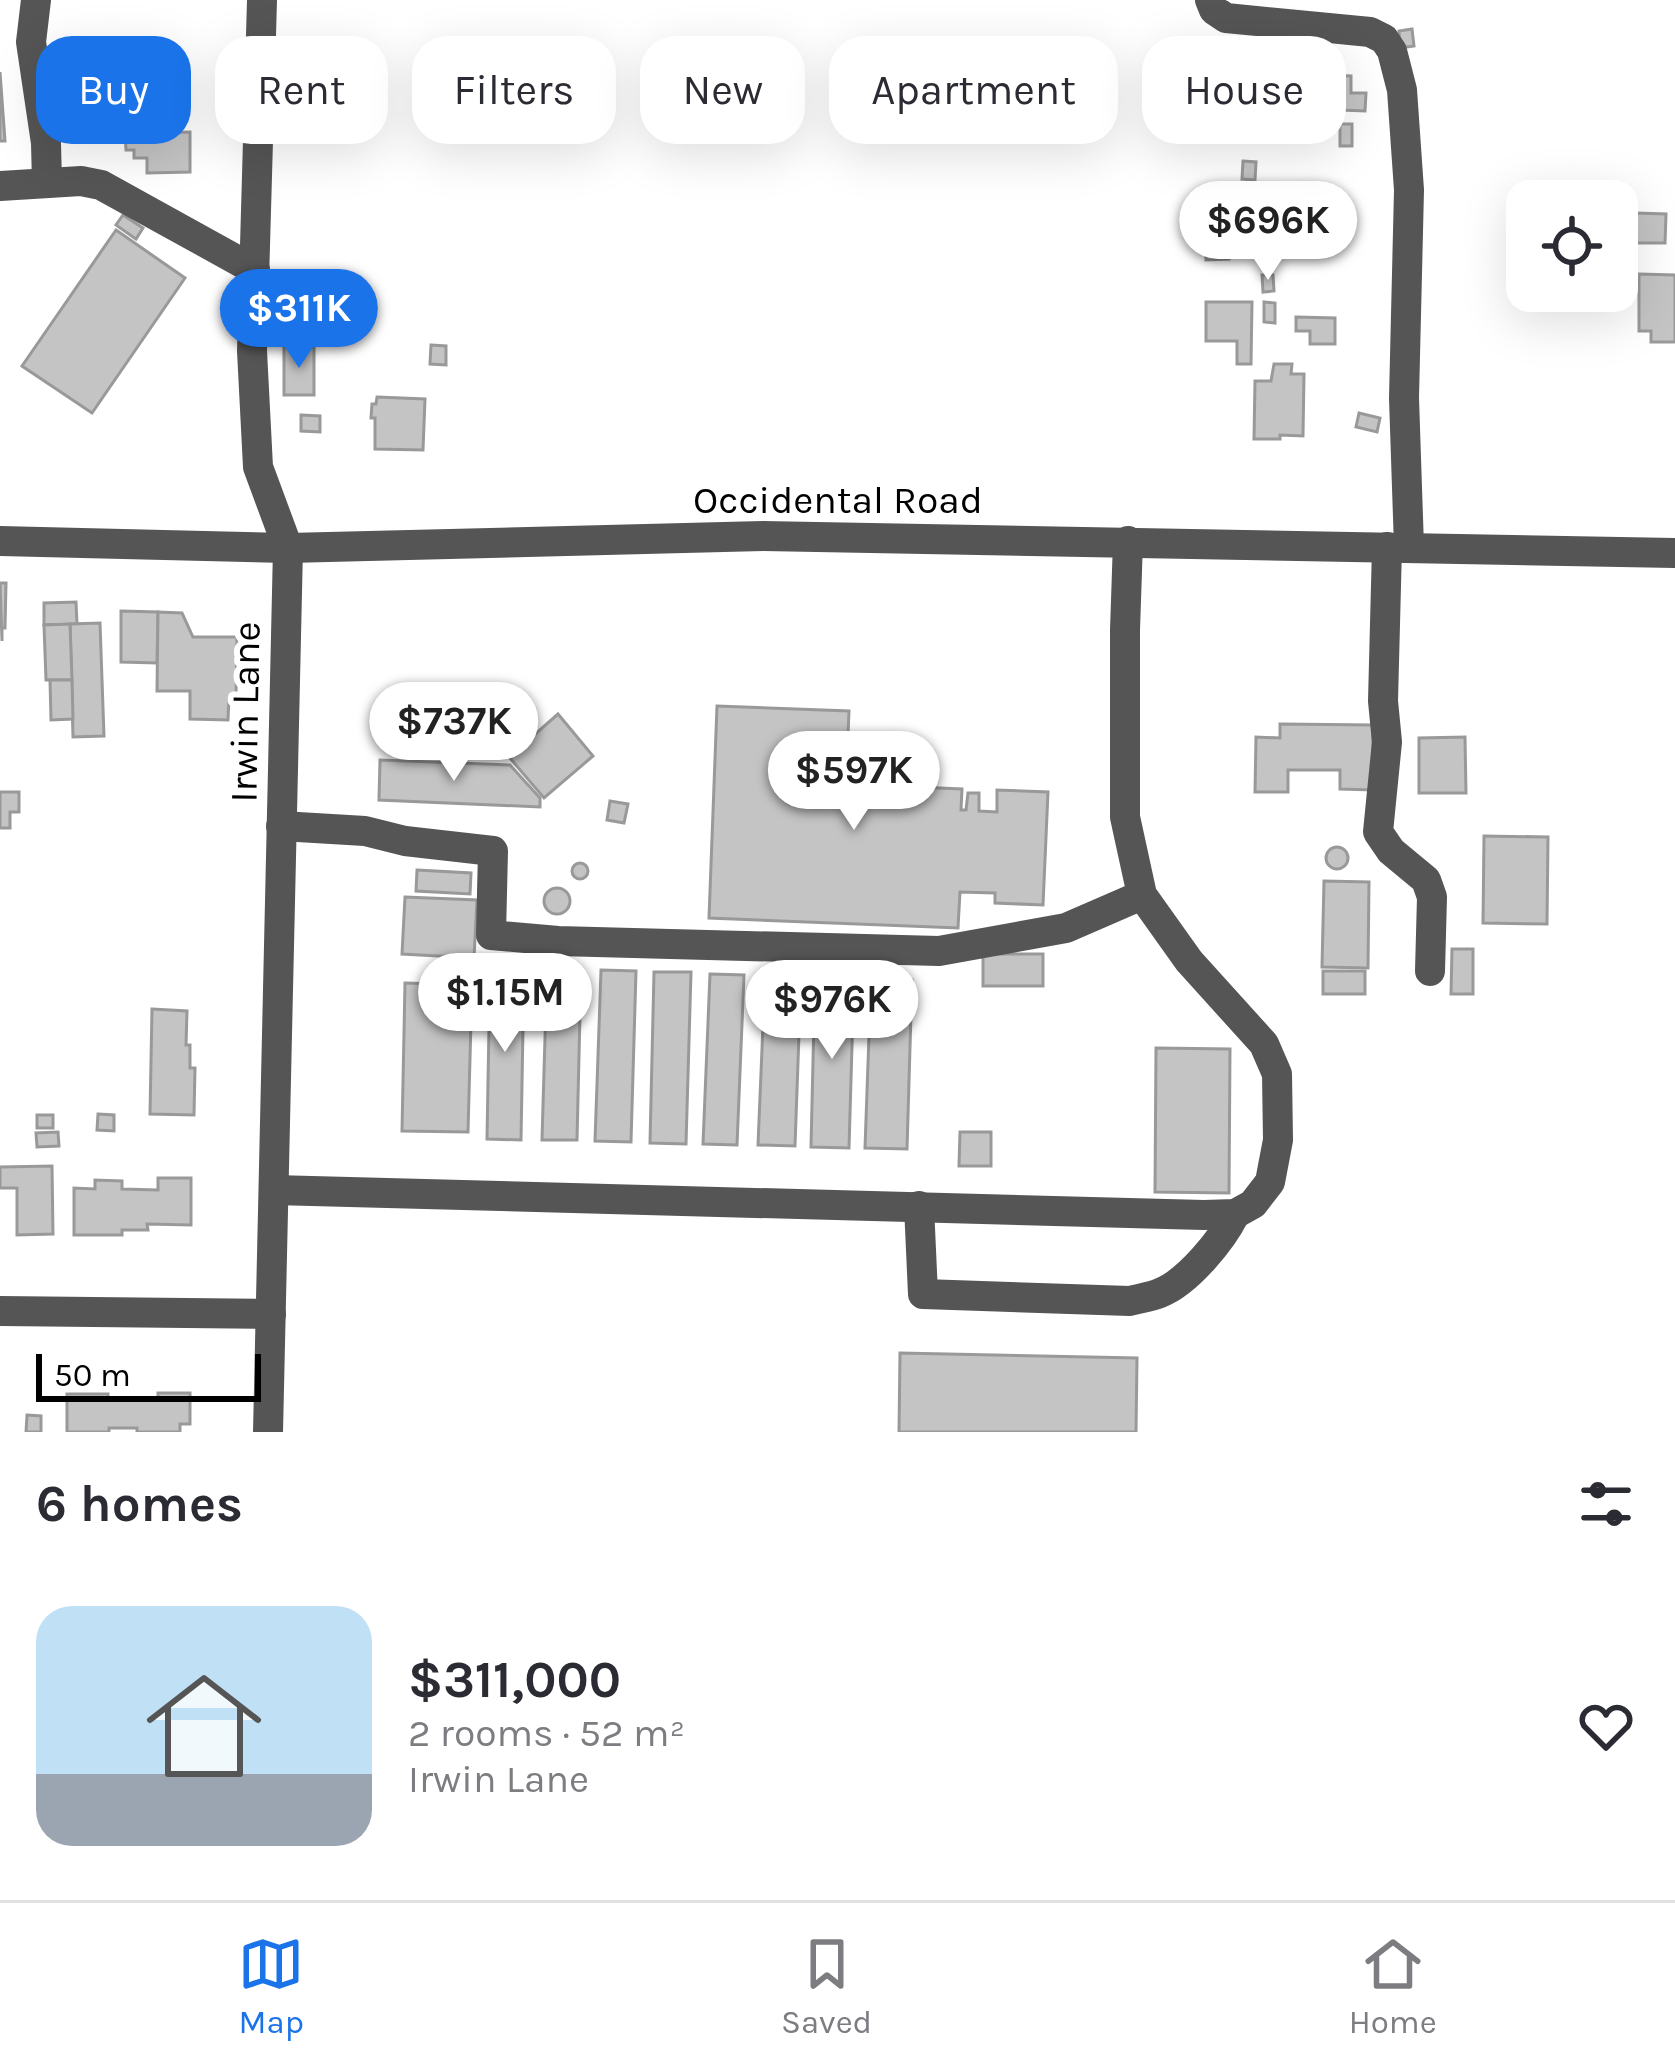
<!DOCTYPE html>
<meta charset="utf-8">
<style>
body{margin:0;font-family:Karla,sans-serif;background:#f7f7f7;color:#2b2b33;height:100vh;display:flex;flex-direction:column;font-size:45px;white-space:nowrap}
*{box-sizing:border-box;margin:0}
p{font-size:39px;color:#7c7c81}
.icon{flex:none;width:66px;height:66px;fill:none;stroke:currentColor;stroke-width:2;stroke-linecap:round;stroke-linejoin:round}
.map{position:relative;height:1432px;overflow:hidden}
.panel{display:flex;flex-direction:column;background:#fff;flex:1}
.panel>*{flex:none}
.hud{position:absolute;left:36px;top:36px;width:1605px;height:108px;display:flex;gap:24px}
.buttons{position:absolute;left:1506px;top:180px;display:grid;gap:24px}
.buttons a{display:grid;place-items:center;width:132px;height:132px;border-radius:24px;background:#fff;box-shadow:0 12px 48px #0002;font-size:60px}
.scale{position:absolute;left:36px;bottom:30px;width:225px;box-sizing:border-box;padding-left:12px;border:6px solid #000;border-top:0;font-size:33px;line-height:42px;white-space:nowrap;color:#000;-webkit-text-stroke:9px #fff;paint-order:stroke}
.price{position:absolute;translate:-50% -102px;padding:0 27px;border-radius:42px;background:#fff;color:#222;font-size:39px;line-height:78px;filter:drop-shadow(0 3px 6px #0008)}
.price::after{content:'';position:absolute;left:50%;top:72px;width:36px;height:27px;margin-left:-18px;background:inherit;clip-path:polygon(0 0,100% 0,50% 100%)}
.price.active{background:#1a73e8;color:#fff}
ul{padding:0;list-style:none}
li{display:flex;align-items:center;gap:36px;height:300px;padding:0 36px}
li+li{border-top:3px solid #e1e1e2}
li span{display:grid;place-items:center;flex:none;width:336px;height:240px;border-radius:36px;color:#555}
li>.icon{margin-inline-start:auto}
span .icon{width:144px;height:144px;fill:#fffc;stroke-width:1}
li b{font-size:51px}
h2{display:flex;justify-content:space-between;align-items:center;height:144px;padding:0 36px;font-size:51px}
.pill{padding:0 42px;border-radius:36px;background:#fff;box-shadow:0 12px 48px #0002;font-size:42px;line-height:108px}
.pill.active{background:#1a73e8;color:#fff}
.menu{display:flex;justify-content:space-around;align-items:center;height:168px;border-top:3px solid #e1e1e2;background:#fff;font-size:33px;color:#7c7c81}
.menu a{display:grid;justify-items:center;gap:6px}
.menu .active{color:#1a73e8}
.map>svg:first-child{display:block}
.building{fill:#c4c4c4;stroke:#999;stroke-width:3}
.lines{fill:none;stroke-linecap:round;stroke-linejoin:round}
.minor{stroke:#555;stroke-width:30}
.labels{text-anchor:middle;dominant-baseline:central;stroke-width:12;stroke-linejoin:round;paint-order:stroke}
.street-label{font-size:39px;fill:#000;stroke:#fff}
</style>
<div class="map">
<svg width="1675" height="1432" viewBox="0 0 1675 1432">
<rect width="100%" height="100%" fill="#fff"/>
<!-- building -->
<g class="building">
<polygon points="1412,29 1414,46 1400,48 1399,31"/>
<polygon points="1201,70 1351,76 1351,93 1366,93 1365,111 1200,105"/>
<polygon points="0,72 5,141 0,141"/>
<polygon points="154,83 155,106 129,107 128,84"/>
<rect x="1236" y="122" width="20" height="12"/>
<rect x="1340" y="124" width="12" height="22"/>
<polygon points="190,132 190,172 147,173 147,158 134,158 134,150 126,150 125,133"/>
<polygon points="1243,161 1256,162 1255,180 1242,179"/>
<polygon points="1281,190 1295,192 1292,204 1279,202"/>
<polygon points="1304,211 1326,213 1325,226 1303,223"/>
<polygon points="1635,213 1666,214 1665,243 1635,243"/>
<polygon points="123,215 143,228 136,239 116,225"/>
<polygon points="116,230 185,278 92,413 22,366"/>
<polygon points="1228,230 1229,259 1206,260 1205,231"/>
<polygon points="1639,274 1675,275 1675,342 1651,342 1651,331 1639,331"/>
<polygon points="1262,275 1273,275 1274,291 1263,292"/>
<polygon points="1206,302 1252,302 1251,364 1237,364 1237,341 1206,341"/>
<polygon points="1264,302 1275,303 1275,323 1264,322"/>
<polygon points="1296,317 1335,318 1335,344 1310,344 1310,331 1296,331"/>
<polygon points="431,345 446,346 446,365 430,364"/>
<rect x="284" y="347" width="30" height="48"/>
<polygon points="1274,364 1292,364 1291,374 1304,374 1303,436 1280,435 1280,439 1254,439 1255,381 1271,381"/>
<polygon points="377,397 425,399 423,450 375,449 375,418 371,418 372,404 376,404"/>
<polygon points="1359,413 1380,418 1377,432 1356,427"/>
<polygon points="301,415 320,416 320,432 301,431"/>
<polygon points="0,583 6,583 5,628 2,628 2,641"/>
<polygon points="76,602 77,624 44,625 44,603"/>
<polygon points="121,611 158,612 157,663 121,662"/>
<polygon points="158,612 182,613 193,637 237,637 236,697 229,697 228,720 190,719 190,691 157,691"/>
<polygon points="100,623 104,736 73,737 70,624"/>
<polygon points="70,624 72,680 46,680 44,625"/>
<polygon points="50,680 72,680 73,719 51,720"/>
<polygon points="717,706 849,711 846,784 962,789 961,810 966,810 968,793 979,793 979,811 997,812 997,790 1048,792 1043,905 995,903 995,893 960,892 958,928 709,918"/>
<polygon points="558,714 593,756 544,798 509,757"/>
<polygon points="1280,724 1373,725 1373,790 1340,789 1340,770 1288,770 1288,792 1255,792 1256,737 1280,738"/>
<polygon points="1465,737 1466,793 1419,793 1419,738"/>
<polygon points="380,760 510,765 540,798 540,807 379,800"/>
<polygon points="0,792 19,792 19,812 10,812 10,828 0,828"/>
<polygon points="610,801 628,804 624,823 607,820"/>
<polygon points="1484,836 1548,837 1547,924 1483,923"/>
<circle cx="1337" cy="858" r="11"/>
<circle cx="580" cy="871" r="8"/>
<polygon points="417,870 471,873 470,894 416,891"/>
<polygon points="1324,881 1369,882 1368,968 1322,967"/>
<circle cx="557" cy="901" r="13"/>
<polygon points="405,897 477,900 474,958 402,954"/>
<polygon points="1452,949 1473,949 1473,994 1451,994"/>
<rect x="983" y="954" width="60" height="32"/>
<polygon points="490,970 524,971 521,1140 487,1139"/>
<polygon points="547,970 581,972 577,1140 542,1140"/>
<polygon points="601,970 636,971 631,1142 595,1141"/>
<rect x="1323" y="971" width="42" height="23"/>
<polygon points="654,972 691,972 686,1144 650,1143"/>
<polygon points="710,974 744,975 737,1145 703,1144"/>
<polygon points="815,976 854,977 849,1148 811,1147"/>
<polygon points="765,977 801,978 795,1146 758,1145"/>
<polygon points="871,979 912,980 907,1149 865,1148"/>
<polygon points="405,983 472,985 468,1132 402,1131"/>
<polygon points="152,1009 187,1011 186,1045 190,1045 190,1068 195,1068 194,1115 150,1114"/>
<polygon points="1156,1048 1230,1049 1229,1193 1155,1192"/>
<polygon points="98,1114 114,1115 114,1131 97,1130"/>
<rect x="37" y="1115" width="16" height="13"/>
<polygon points="58,1132 59,1146 37,1147 36,1133"/>
<polygon points="960,1132 991,1132 991,1166 959,1166"/>
<polygon points="52,1166 53,1234 17,1235 17,1188 0,1188 0,1167"/>
<polygon points="158,1178 191,1178 191,1225 147,1224 148,1230 122,1230 122,1235 74,1235 74,1188 95,1189 95,1180 122,1181 122,1189 158,1190"/>
<polygon points="900,1353 1137,1358 1136,1432 899,1432"/>
<polygon points="158,1393 190,1393 190,1424 180,1424 180,1432 137,1432 137,1428 109,1428 109,1432 67,1432 67,1394 108,1394 108,1399 158,1399"/>
<polygon points="27,1415 41,1416 41,1432 26,1432"/>
</g>
<g class="lines">
<!-- minor -->
<g class="minor">
<polyline points="36,0 31,42 46,143 47,183"/>
<polyline points="262,0 252,351 258,467 288,548 268,1432"/>
<polyline points="1210,0 1214,10 1226,18 1370,32 1384,39 1392,51 1402,90 1409,190 1404,398 1409,547"/>
<polyline points="0,186 81,181 101,185 255,270"/>
<polyline points="0,541 288,548 763,536 1675,553"/>
<polyline points="1387,547 1383,701 1387,742 1378,832 1391,851 1426,880 1432,897 1430,971"/>
<polyline points="281,826 365,831 405,841 493,851 491,935 558,941 939,951 1066,928 1142,895"/>
<polyline points="274,1190 1204,1215 1235,1214 1253,1204 1270,1182 1278,1140 1277,1074 1264,1044 1189,961 1142,895 1125,817 1125,630 1128,541"/>
<path d="M 919,1206 L 923,1294 L 1130,1301 C 1140,1298 1151,1297 1160,1293 C 1188,1282 1222,1240 1235,1214"/>
<polyline points="0,1311 271,1314"/>
</g>
</g>
<g class="labels">
<!-- street labels -->
<g class="street-label">
<text x="838" y="500">Occidental Road</text>
<text transform="translate(245 712) rotate(-89)">Irwin Lane</text>
</g>
</g>
</svg>
<div class="buttons">
<a><svg class="icon" aria-label="locate" viewBox="0 0 24 24"><circle cx="12" cy="12" r="6"/><path d="M12 2v4M12 18v4M2 12h4M18 12h4"/></svg></a>
</div>
<div class="scale">50 m</div>
<b class="price" style="left:1268px;top:283px">$696K</b>
<b class="price active" style="left:299px;top:371px">$311K</b>
<b class="price" style="left:454px;top:784px">$737K</b>
<b class="price" style="left:854px;top:833px">$597K</b>
<b class="price" style="left:505px;top:1055px">$1.15M</b>
<b class="price" style="left:832px;top:1062px">$976K</b>
<div class="hud">
<a class="pill active">Buy</a>
<a class="pill">Rent</a>
<a class="pill">Filters</a>
<a class="pill">New</a>
<a class="pill">Apartment</a>
<a class="pill">House</a>
</div>
</div>
<section class="panel">
<h2>6 homes<svg class="icon" aria-label="filters" viewBox="0 0 24 24"><path d="M4 7h16M4 17h16"/><circle cx="9" cy="7" r="2"/><circle cx="15" cy="17" r="2"/></svg></h2>
<ul>
<li><span style="background:linear-gradient(#bfe0f5 70%,#9aa5b1 0)"><svg class="icon" aria-label="home" viewBox="0 0 24 24"><path d="M3 11l9-7 9 7M6 9v11h12V9"/></svg></span><div><b>$311,000</b><p>2 rooms · 52 m²</p><p>Irwin Lane</p></div><svg class="icon" aria-label="heart" viewBox="0 0 24 24"><path d="M12 20l-8-8c-3-5 5-10 8-4 3-6 11-1 8 4z"/></svg></li>
</ul>
</section>
<nav class="menu">
<a class="active"><svg class="icon" aria-label="map" viewBox="0 0 24 24"><path d="M3 6l6-2 6 2 6-2v14l-6 2-6-2-6 2zM9 4v14M15 6v14"/></svg>Map</a>
<a><svg class="icon" aria-label="saved" viewBox="0 0 24 24"><path d="M7 4h10v16l-5-4-5 4z"/></svg>Saved</a>
<a><svg class="icon" aria-label="home" viewBox="0 0 24 24"><path d="M3 11l9-7 9 7M6 9v11h12V9"/></svg>Home</a>
</nav>
